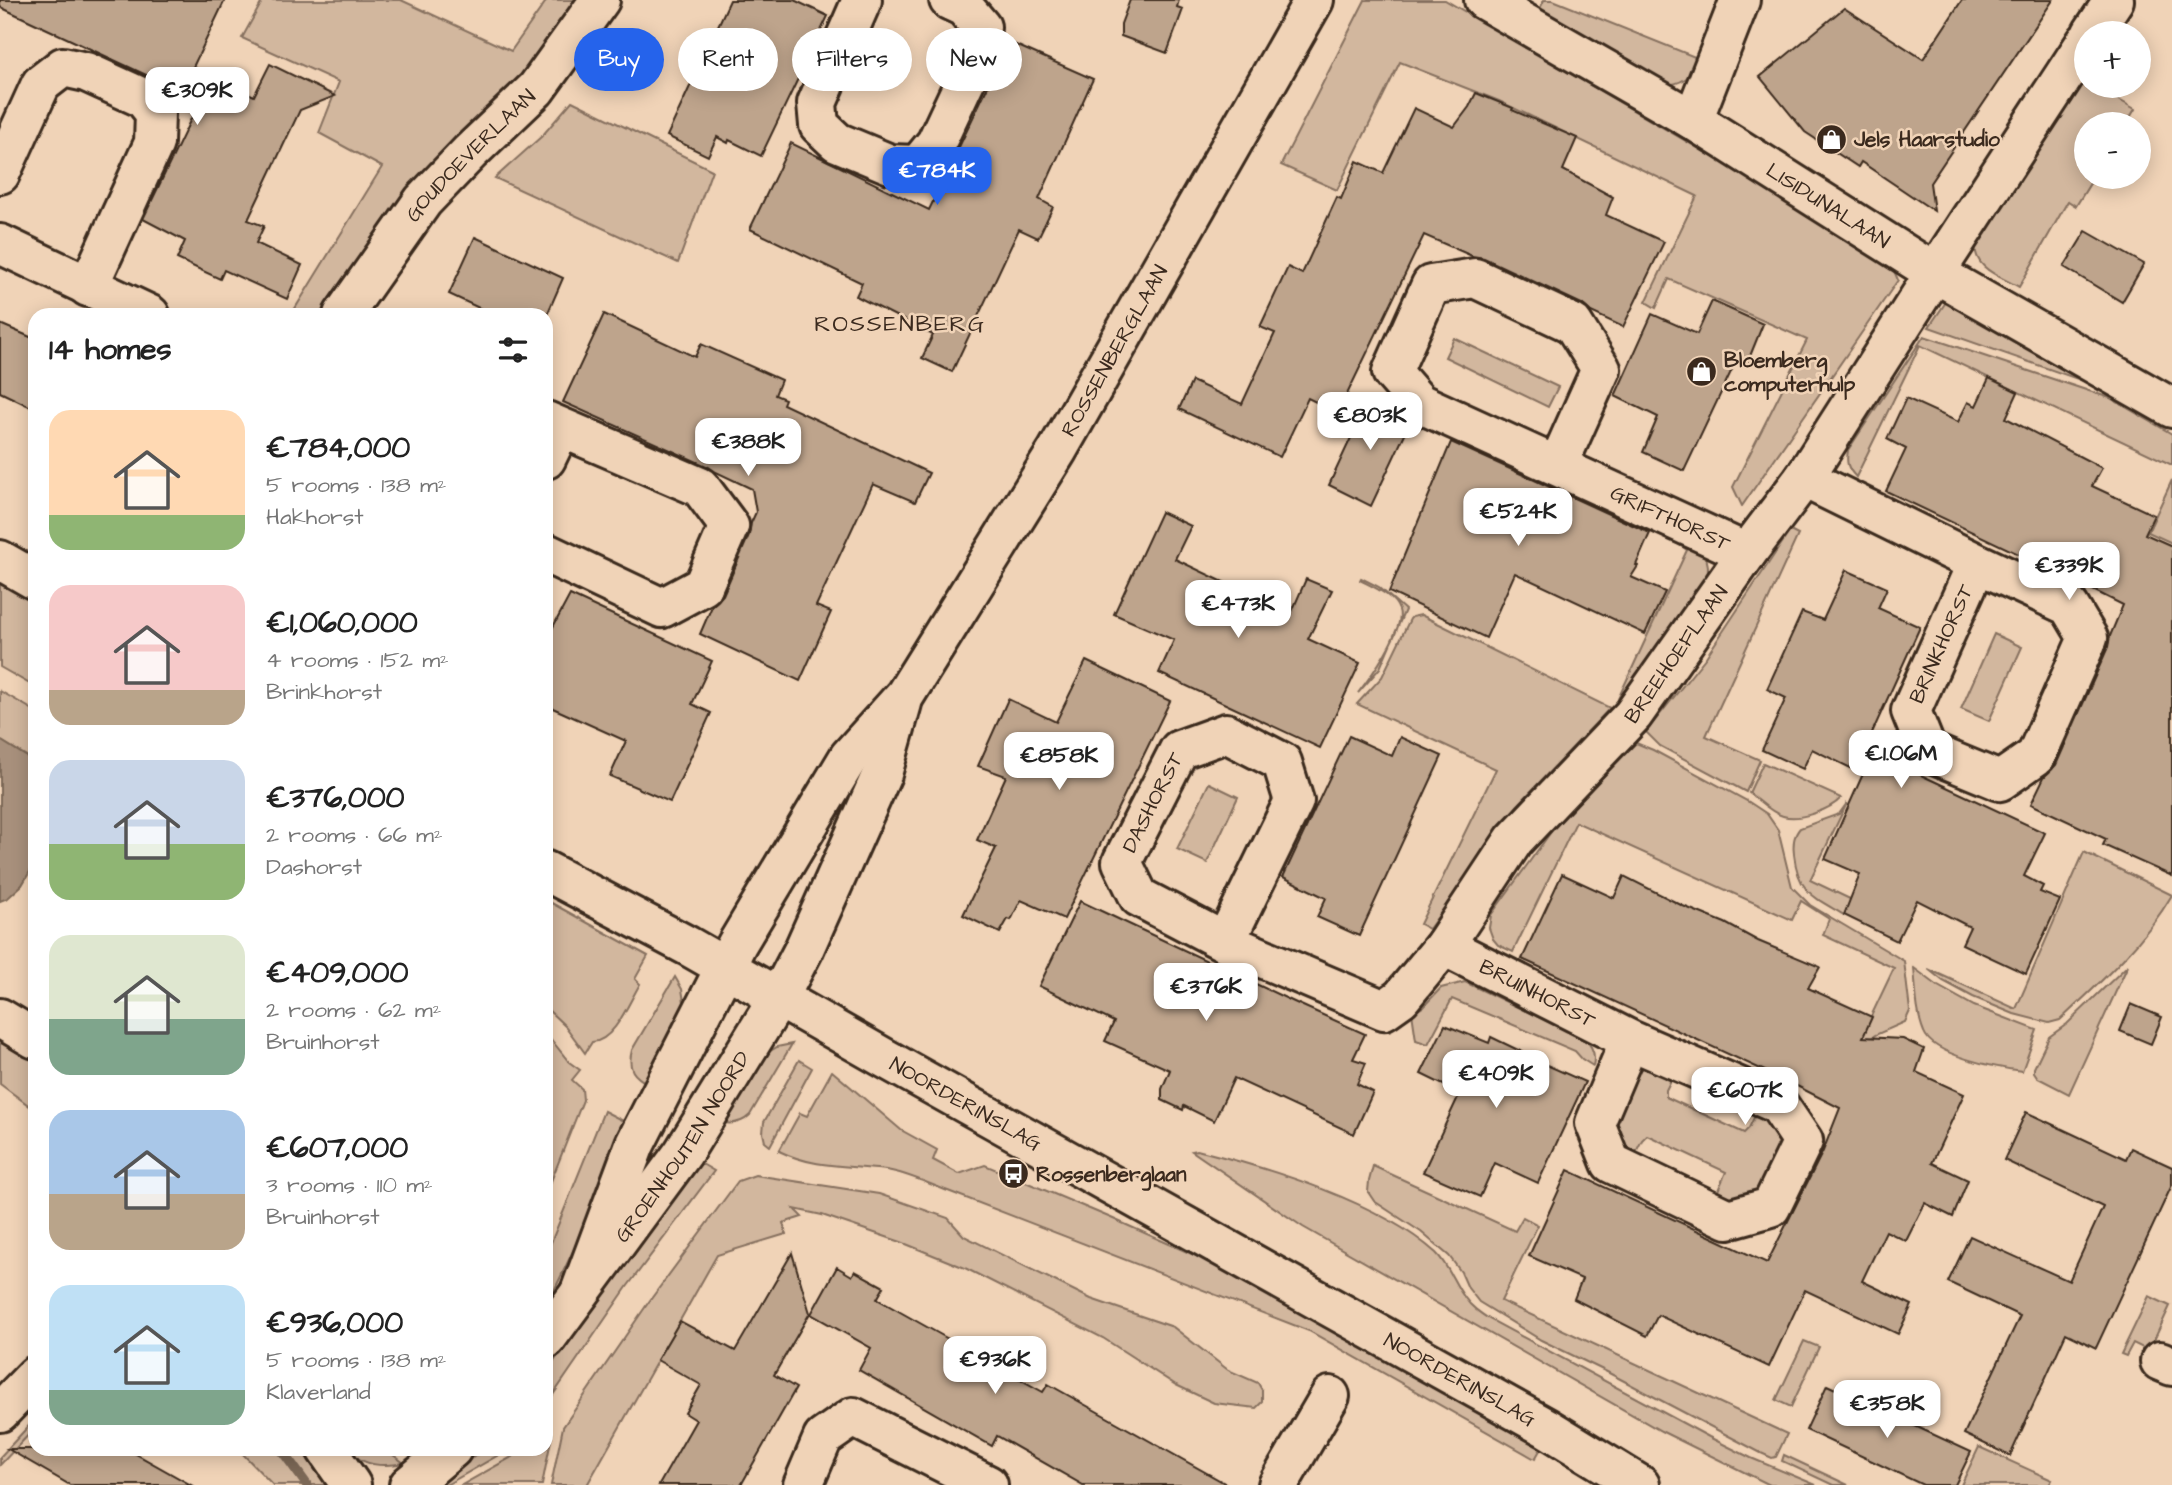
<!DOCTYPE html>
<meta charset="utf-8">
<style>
body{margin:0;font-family:"Architects Daughter",sans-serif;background:#f2f2f2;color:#222;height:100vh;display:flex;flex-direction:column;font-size:26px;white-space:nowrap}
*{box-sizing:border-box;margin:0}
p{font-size:23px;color:#767676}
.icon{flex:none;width:38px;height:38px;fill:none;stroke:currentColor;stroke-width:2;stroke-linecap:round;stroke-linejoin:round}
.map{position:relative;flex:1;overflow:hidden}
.side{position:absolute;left:28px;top:308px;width:525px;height:1148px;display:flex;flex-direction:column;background:#fff;border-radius:21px;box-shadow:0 4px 18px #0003}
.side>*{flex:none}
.hud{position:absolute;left:574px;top:28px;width:665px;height:63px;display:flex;gap:14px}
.buttons{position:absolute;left:2074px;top:21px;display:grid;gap:14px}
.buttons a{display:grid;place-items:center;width:77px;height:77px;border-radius:50%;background:#fff;box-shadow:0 4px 18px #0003;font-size:35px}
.price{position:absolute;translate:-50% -60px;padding:0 16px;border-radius:14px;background:#fff;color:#222;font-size:23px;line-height:46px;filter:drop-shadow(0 2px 4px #0008)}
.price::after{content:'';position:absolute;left:50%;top:42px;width:21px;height:16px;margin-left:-10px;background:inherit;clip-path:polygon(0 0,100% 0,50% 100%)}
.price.on{background:#2563eb;color:#fff}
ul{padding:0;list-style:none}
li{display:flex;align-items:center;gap:21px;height:175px;padding:0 21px}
li span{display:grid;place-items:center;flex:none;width:196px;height:140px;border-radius:21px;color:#555}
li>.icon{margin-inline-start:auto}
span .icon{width:84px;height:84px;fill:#fffc;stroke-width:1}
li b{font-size:30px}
h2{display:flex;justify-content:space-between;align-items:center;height:84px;padding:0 21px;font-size:30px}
.chip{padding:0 24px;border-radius:32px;background:#fff;box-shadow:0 4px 18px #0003;font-size:24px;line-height:63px}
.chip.on{background:#2563eb;color:#fff}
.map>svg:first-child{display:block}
.green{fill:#d2b79e;stroke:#86705e;stroke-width:2}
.water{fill:#a8907b;stroke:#7c6756;stroke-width:2}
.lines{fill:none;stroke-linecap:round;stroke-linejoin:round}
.stream{stroke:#7c6756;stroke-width:10}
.building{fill:#bea48c;stroke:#3b2a1e;stroke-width:2}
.minor-casing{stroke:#3b2a1e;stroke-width:44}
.secondary-casing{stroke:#3b2a1e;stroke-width:44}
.minor{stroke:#f0d3b7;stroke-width:38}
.secondary{stroke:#f0d3b7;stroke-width:38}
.labels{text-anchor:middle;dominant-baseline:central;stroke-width:5;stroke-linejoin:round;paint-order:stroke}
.poi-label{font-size:21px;font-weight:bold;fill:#3b2a1e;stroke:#f0d3b7;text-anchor:start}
.street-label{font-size:21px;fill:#3b2a1e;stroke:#f0d3b7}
.neighbourhood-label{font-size:23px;letter-spacing:2px;fill:#3b2a1e;stroke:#f0d3b7}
</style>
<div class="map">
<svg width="2172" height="1485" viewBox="0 0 2172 1485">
<rect width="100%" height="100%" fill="#f0d3b7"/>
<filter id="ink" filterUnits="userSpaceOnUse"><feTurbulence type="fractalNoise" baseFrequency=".0143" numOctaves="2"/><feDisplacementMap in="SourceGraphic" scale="14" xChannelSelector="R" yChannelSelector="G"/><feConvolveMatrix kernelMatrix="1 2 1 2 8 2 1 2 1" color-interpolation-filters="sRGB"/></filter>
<g filter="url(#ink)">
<!-- green -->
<g class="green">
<polygon points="263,0 401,0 511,51 547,0 585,0 544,57 435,163 321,315 291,315 382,167 319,133 339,82 242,38"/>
<polygon points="1365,0 1445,0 1877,253 1891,264 1898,280 1742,506 1733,487 1807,340 1669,279 1656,308 1646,302 1697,196 1499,101 1400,62 1337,190 1281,165"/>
<path d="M 1544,0 L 1553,0 L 1700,59 C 1692,77 1682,85 1662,85 L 1537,15 Z"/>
<path d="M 2084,80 L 2086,86 L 2094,86 L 2135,109 L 2126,124 L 2086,124 L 2086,177 L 2094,177 L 2076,206 L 2068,201 L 2019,287 C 1999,276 1971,268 1976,241 Z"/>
<polygon points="572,101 712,170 678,263 495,178 542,136"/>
<polygon points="1946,302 1958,302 2115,392 1929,327"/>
<path d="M 1924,336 L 2110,398 L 2172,434 L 2172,465 L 1920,345 L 1856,477 C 1847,468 1846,462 1848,450 Z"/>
<polygon points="1454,338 1558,387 1548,407 1445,357"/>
<polygon points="2172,480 2172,543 2148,532"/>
<polygon points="1790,531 1798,535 1706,736 1760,760 1746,792 1660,746 1646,732 1706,657"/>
<path d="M 1678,539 L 1700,545 C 1713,566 1709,578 1697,598 L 1618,699 L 1687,550 L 1677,543 Z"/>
<polygon points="0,572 35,592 35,687 0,667"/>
<path d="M 1361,578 L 1379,587 L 1405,610 L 1380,668 L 1358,693 C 1369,679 1406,628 1399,610 C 1394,595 1373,587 1360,580 Z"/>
<polygon points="1421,615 1610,708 1517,806 1429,929 1420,924 1496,769 1357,704 1382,677 1410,619 1412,617"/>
<polygon points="1994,634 2022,647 1989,721 1961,709"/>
<polygon points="0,691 35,711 35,761 0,740"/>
<polygon points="1636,743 1653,750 1749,802 1767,814 1778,830 1792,887 1810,905 1904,961 1910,1011 1905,1022 1875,1035 1855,1050 1894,968 1823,935 1829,919 1801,901 1792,920 1576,822 1513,952 1498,945 1493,939 1489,928 1491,915 1556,825"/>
<path d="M 1763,763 L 1841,798 C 1830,810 1799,821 1783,816 C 1771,813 1759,800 1749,793 Z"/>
<polygon points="1209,783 1238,797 1207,863 1177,849"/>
<path d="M 1847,803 L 1810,880 L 1852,900 L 1844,915 C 1814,897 1798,893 1794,854 C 1793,845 1793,836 1800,828 L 1839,814 Z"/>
<path d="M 2084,852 L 2172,895 C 2144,943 2101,982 2060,1020 L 2049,1023 L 2014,1014 L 1973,997 L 1943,981 L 1928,969 L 2016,1009 Z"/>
<path d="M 546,900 L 648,956 L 635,979 L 640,984 C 629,1002 614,1042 592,1042 L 585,1053 L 566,1027 L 546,1008 Z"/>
<polygon points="2128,965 2069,1094 2038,1078 2034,1072 2034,1068 2049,1037 2067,1024"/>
<path d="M 1914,968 L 1938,986 L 1974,1006 L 2037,1030 L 2022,1071 C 1999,1068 1933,1056 1924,1032 C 1916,1013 1916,989 1914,968 Z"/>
<path d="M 675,977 L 682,989 L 685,1008 L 650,1085 C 633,1076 627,1069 632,1050 Z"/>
<path d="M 1465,982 L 1584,1039 C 1593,1046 1596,1054 1593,1066 L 1582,1059 L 1575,1051 L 1452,999 L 1428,1044 L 1416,1040 L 1412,1013 L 1423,1007 L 1441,988 Z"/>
<polygon points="546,1033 569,1062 580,1070 572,1080 582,1089 583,1100 546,1194"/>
<polygon points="0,1037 35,1058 35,1110 0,1084"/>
<path d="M 792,1044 L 750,1115 C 741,1124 731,1125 719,1122 L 762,1056 L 777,1047 Z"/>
<polygon points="799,1060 812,1068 770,1146 765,1142 763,1133 764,1122"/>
<path d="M 1652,1064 L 1675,1072 L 1666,1090 L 1666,1097 L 1744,1133 L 1749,1128 L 1758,1109 L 1780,1136 L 1778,1148 L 1757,1192 L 1739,1203 L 1716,1195 L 1726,1172 L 1647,1135 L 1642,1140 L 1633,1158 L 1630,1159 L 1611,1114 C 1621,1093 1628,1071 1652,1064 Z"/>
<path d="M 832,1071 L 901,1130 L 937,1150 L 933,1160 L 959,1174 L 985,1165 L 1111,1218 L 1259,1284 L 1543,1445 L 1535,1459 L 1309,1331 L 948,1191 C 929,1184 907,1173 886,1170 C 848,1165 816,1169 779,1151 L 800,1113 L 807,1116 Z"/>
<polygon points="604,1111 633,1126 552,1295 546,1293 546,1255"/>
<path d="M 1197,1150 C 1271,1169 1378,1201 1436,1253 C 1449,1266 1454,1284 1465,1298 C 1471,1307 1480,1313 1489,1319 L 1709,1437 L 1751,1458 L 1816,1485 L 1770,1485 L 1661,1431 L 1303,1227 L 1192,1151 Z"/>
<polygon points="690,1157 714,1171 627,1287 546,1405 546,1373 660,1207"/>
<polygon points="1373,1166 1515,1231 1523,1217 1538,1225 1501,1301 1787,1434 1776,1457 1772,1458 1761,1453 1607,1372 1541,1340 1479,1302 1468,1288 1461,1272 1449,1256 1421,1232 1374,1201 1368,1192 1369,1181"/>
<polygon points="755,1175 879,1194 948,1218 964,1236 1091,1299 1173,1327 1228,1370 1258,1383 1262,1390 1262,1402 1256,1408 1214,1403 1176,1385 1103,1338 965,1268 901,1242 822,1215 794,1209 802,1217 783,1223 786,1234 717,1255 587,1485 551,1485 563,1427 648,1303 738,1181"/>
<polygon points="2149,1296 2170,1306 2149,1351 2133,1343 2126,1356 2121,1354"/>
<polygon points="1804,1341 1819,1347 1791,1407 1776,1400"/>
<polygon points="35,1419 35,1428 0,1465 0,1457"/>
<polygon points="552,1435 542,1485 462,1485 526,1449 546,1449 546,1438"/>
<polygon points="1979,1447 2052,1480 2049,1485 1961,1485"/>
<polygon points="238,1449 307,1449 333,1485 273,1485"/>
<path d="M 348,1449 L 385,1449 L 404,1463 C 384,1467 362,1467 348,1449 Z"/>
<polygon points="497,1449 509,1449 446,1485 439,1485 475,1455"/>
<polygon points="1784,1455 1848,1485 1833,1485 1782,1461"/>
</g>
<!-- water -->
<polygon class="water" points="0,740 35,762 35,863 22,885 8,898 0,901"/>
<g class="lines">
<!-- stream -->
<polyline class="stream" points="281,1449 307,1485"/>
</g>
<!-- building -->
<g class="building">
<polygon points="0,0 225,0 193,67 243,92 244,91 254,96 270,64 335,96 300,110 248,220 264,226 256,243 302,265 287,299 224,270 220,279 177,259 185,241 143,219 200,100 0,7"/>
<polygon points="730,0 794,0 828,16 761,156 729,140 728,143 717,137 708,156 667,136"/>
<polygon points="1130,0 1179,0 1177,7 1183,9 1167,53 1121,36 1121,24"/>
<polygon points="1962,0 2053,0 1930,183 1934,211 1861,162 1858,167 1805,132 1760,77 1844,8 1923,59"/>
<polygon points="1009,42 1093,79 1039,199 1053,207 1038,238 1019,229 952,372 922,358 933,335 856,296 862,283 750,229 791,143 929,210"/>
<polygon points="1476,93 1513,108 1512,110 1577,138 1563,170 1613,197 1606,215 1664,242 1623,327 1591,312 1582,304 1484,258 1472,256 1424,235 1338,413 1308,398 1280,457 1179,409 1192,381 1242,404 1275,333 1260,327 1288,267 1302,274 1337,197 1341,199 1357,161 1383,173 1414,108 1454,127 1469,107"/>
<polygon points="2086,231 2144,264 2122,302 2064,267"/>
<polygon points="475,237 563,278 547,315 494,315 449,294"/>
<polygon points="1712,301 1763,324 1746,366 1736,361 1684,471 1643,452 1658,417 1615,396 1652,314 1697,334"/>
<polygon points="604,314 695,357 701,344 781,380 775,395 785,399 783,404 929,473 915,502 873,484 816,606 831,612 800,681 700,634 712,606 723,595 749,535 751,523 756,512 752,489 716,472 709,467 563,402"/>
<polygon points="0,324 35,339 35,409 0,392"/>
<polygon points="1989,378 2018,392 2006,418 2102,468 2092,486 2154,515 2145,534 2172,546 2172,876 2103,845 2106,839 2031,804 2044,777 2056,765 2108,647 2110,636 2123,605 2065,576 1886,491 1906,449 1887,439 1906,398 1958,422 1968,402 1976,406"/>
<polygon points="1369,399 1399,413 1410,423 1371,506 1329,485"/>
<polygon points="1451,442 1650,533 1636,565 1638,566 1631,577 1665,592 1645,634 1515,573 1486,638 1389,592"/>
<polygon points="1161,512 1191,526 1175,559 1291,614 1306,579 1332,590 1308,639 1360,663 1320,748 1159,673 1174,640 1114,614"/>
<polygon points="1846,570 1887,588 1878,608 1920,627 1866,746 1923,776 2045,833 2024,876 2043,886 2040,892 2060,900 2026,974 1962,944 1970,927 1917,900 1897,941 1844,915 1860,874 1825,859 1863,774 1812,749 1803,769 1762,750 1786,698 1767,689 1802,612 1823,620"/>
<polygon points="570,595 712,661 692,704 711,713 670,802 610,776 626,741 546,705 546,640"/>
<polygon points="1086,661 1170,701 1064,919 1021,900 1011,920 1008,919 1000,933 963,915 996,848 977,840 1006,776 978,766 1008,699 1056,722"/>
<polygon points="1349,736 1392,756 1400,737 1442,756 1359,936 1317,917 1326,898 1283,877"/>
<polygon points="1562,874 1614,898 1624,876 1683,906 1725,923 1758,941 1820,967 1808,988 1872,1017 1863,1037 1903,1039 1924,1049 1916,1072 1964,1094 1932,1163 1968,1180 1953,1217 1925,1203 1906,1241 1886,1231 1862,1281 1912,1305 1898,1334 1805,1290 1769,1367 1658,1315 1647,1336 1574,1299 1582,1279 1529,1256 1568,1170 1767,1263 1823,1151 1840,1108 1789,1082 1522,959"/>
<polygon points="1080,901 1294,1002 1365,1034 1353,1059 1366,1063 1357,1084 1373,1092 1354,1134 1234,1078 1214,1121 1184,1106 1183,1110 1162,1100 1162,1089 1170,1070 1105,1041 1114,1022 1039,986"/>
<polygon points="2131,1004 2162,1017 2151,1044 2120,1031"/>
<polygon points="1445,1025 1489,1043 1491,1037 1543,1062 1542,1063 1585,1082 1538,1183 1495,1163 1480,1197 1423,1172 1460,1093 1421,1074"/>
<polygon points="2026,1112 2126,1159 2131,1148 2172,1167 2172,1185 2096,1348 2066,1333 2010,1456 1964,1434 2020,1316 1948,1282 1970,1236 2069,1281 2103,1207 2004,1160"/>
<polygon points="792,1253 810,1313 774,1375 796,1388 741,1485 659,1485 696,1420 685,1413 701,1385 657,1360 680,1321 735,1351"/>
<polygon points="837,1267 852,1276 855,1271 884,1287 877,1299 1016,1377 1043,1392 1048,1384 1228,1485 1083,1485 997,1436 992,1446 859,1370 871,1348 811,1314"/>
<polygon points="1827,1385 1971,1452 1955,1485 1923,1485 1806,1430"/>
<polygon points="8,1449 127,1449 191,1485 70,1485"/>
</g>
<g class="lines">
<defs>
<g id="minor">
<polyline points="862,0 817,103 819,125 837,142 890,164 918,165 936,143 979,51 981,27 964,7 949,0"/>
<path id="s1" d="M 1484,0 L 1693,120 L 1935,273 L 2172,408"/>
<polyline points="2092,33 2114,0"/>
<polyline points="1693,120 1740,0"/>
<polyline points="0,174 41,84 63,67 86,72 143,98 155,113 154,143 88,287"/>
<polyline points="0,244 150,315"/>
<path id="s2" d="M 343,315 L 423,201 L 470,152 L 536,89 L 600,0"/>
<polyline points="546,421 700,487 729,526 703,586 662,608 546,553"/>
<polyline points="546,459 561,428"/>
<path id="s3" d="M 1558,465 L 1601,369 L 1573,324 L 1475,278 L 1431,285 L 1392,372 L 1419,403 L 1747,553"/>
<path id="s4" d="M 1804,478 L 1977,563 L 2069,606 L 2088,638 L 2036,756 L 2000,781 L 1927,751 L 1911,711 L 1977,563"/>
<path id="s5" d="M 1225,942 L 1139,897 L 1122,862 L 1179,750 L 1226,733 L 1282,762 L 1294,801 L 1225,942 L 1384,1010 L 1401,998 L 1444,946 L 1514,840 L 1633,715 L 1747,553 L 1804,478 L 1935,273 L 2086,42"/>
<path id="s6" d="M 1444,946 L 1630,1040 L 1778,1104 L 1803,1141 L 1771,1207 L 1728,1219 L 1611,1163 L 1595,1123 L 1630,1040"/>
<polyline points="0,1018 35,1039"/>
<path id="s7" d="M 580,1292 L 635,1144 L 737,944 L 849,757 L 905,695 L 1057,451 L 1314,0"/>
<path id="s8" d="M 546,1339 L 683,1153 L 779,997 L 804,949 L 882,774 L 902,703"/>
<polyline points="2160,1361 2172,1366"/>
<polyline points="0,1412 35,1376"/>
<polyline points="326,1449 351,1485"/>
<polyline points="409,1485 452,1449"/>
<polyline points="803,1485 823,1438 853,1417 988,1485"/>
<polyline points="1278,1485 1330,1396"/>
</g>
<g id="secondary">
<polyline points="0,560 35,580"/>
<path id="s9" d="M 546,871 L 688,946 L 886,1059 L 1547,1428 L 1640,1485"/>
</g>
</defs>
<!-- minor casing -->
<use href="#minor" class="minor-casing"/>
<!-- secondary casing -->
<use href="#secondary" class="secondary-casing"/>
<!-- minor -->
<use href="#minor" class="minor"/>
<!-- secondary -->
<use href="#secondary" class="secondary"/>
</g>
</g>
<!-- icons -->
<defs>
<symbol id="shop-disc" viewBox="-11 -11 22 22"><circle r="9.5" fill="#3b2a1e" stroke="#f0d3b7"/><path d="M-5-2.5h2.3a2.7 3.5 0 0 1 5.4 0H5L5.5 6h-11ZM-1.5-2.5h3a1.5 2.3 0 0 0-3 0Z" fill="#fff"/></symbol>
<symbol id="bus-disc" viewBox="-11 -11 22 22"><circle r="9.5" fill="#3b2a1e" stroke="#f0d3b7"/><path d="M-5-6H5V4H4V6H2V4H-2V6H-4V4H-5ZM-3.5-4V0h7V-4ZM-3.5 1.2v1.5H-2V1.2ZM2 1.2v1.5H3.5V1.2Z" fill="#fff"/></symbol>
</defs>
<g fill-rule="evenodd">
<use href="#shop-disc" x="1814" y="122" width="35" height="35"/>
<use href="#shop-disc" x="1684" y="354" width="35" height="35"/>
<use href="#bus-disc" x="996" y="1156" width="35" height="35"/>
</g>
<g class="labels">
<!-- poi labels -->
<g class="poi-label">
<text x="1854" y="139">Jels Haarstudio</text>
<text x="1724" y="360">Bloemberg<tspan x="1724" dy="24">computerhulp</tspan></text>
<text x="1036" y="1174">Rossenberglaan</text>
</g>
<!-- street labels -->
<g class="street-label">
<text stroke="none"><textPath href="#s2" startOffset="205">GOUDOEVERLAAN</textPath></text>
<text stroke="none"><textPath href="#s1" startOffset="401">LISIDUNALAAN</textPath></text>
<text stroke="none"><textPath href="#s7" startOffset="1087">ROSSENBERGLAAN</textPath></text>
<text stroke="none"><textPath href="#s3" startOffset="724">GRIFTHORST</textPath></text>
<text stroke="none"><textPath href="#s4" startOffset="700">BRINKHORST</textPath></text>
<text stroke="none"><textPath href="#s5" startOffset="1208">BREEHOEFLAAN</textPath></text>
<text stroke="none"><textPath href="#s5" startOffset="203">DASHORST</textPath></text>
<text stroke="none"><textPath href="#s6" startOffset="105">BRUINHORST</textPath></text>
<text stroke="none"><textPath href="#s9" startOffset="480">NOORDERINSLAG</textPath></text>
<text stroke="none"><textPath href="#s8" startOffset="236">GROENHOUTEN NOORD</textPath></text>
<text stroke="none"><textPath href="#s9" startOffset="1046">NOORDERINSLAG</textPath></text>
</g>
<!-- neighbourhood labels -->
<g class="neighbourhood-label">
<text x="900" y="324">ROSSENBERG</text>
</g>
</g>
</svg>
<div class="buttons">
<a>+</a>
<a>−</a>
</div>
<b class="price" style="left:197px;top:127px">€309K</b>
<b class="price on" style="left:937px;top:207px">€784K</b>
<b class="price" style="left:1370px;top:452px">€803K</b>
<b class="price" style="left:748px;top:478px">€388K</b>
<b class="price" style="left:1518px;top:548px">€524K</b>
<b class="price" style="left:2069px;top:602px">€339K</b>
<b class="price" style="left:1238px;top:640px">€473K</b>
<b class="price" style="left:1901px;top:790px">€1.06M</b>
<b class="price" style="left:1059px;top:792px">€858K</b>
<b class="price" style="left:1206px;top:1023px">€376K</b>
<b class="price" style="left:1496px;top:1110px">€409K</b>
<b class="price" style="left:1745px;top:1127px">€607K</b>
<b class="price" style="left:995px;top:1396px">€936K</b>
<b class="price" style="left:1887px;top:1440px">€358K</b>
<div class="hud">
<a class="chip on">Buy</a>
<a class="chip">Rent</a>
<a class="chip">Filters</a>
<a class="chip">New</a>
</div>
<section class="side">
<h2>14 homes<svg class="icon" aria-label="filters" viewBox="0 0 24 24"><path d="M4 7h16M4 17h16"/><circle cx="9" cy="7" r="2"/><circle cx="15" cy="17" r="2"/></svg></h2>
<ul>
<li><span style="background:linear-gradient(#ffd9b3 75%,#8fb573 0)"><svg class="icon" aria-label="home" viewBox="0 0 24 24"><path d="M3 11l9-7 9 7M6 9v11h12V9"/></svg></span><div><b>€784,000</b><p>5 rooms · 138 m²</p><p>Hakhorst</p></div></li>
<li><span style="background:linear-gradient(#f6c9c9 75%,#b9a48a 0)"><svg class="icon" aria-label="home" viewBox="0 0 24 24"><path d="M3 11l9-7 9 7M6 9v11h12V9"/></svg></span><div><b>€1,060,000</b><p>4 rooms · 152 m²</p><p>Brinkhorst</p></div></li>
<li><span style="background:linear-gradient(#c9d6e8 60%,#8fb573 0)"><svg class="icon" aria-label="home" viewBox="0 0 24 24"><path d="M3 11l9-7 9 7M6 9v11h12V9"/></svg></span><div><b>€376,000</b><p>2 rooms · 66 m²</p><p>Dashorst</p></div></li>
<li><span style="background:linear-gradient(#dfe7d0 60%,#7fa58c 0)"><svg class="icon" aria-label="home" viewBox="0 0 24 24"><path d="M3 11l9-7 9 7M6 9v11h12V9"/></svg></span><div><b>€409,000</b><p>2 rooms · 62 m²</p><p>Bruinhorst</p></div></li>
<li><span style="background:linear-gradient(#a9c7e8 60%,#b9a48a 0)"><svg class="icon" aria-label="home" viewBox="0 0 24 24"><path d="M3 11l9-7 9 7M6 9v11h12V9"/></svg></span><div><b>€607,000</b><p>3 rooms · 110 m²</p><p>Bruinhorst</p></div></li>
<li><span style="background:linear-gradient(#bfe0f5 75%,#7fa58c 0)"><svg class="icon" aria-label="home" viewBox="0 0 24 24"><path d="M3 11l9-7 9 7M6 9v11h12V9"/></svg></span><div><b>€936,000</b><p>5 rooms · 138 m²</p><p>Klaverland</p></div></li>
</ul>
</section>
</div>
